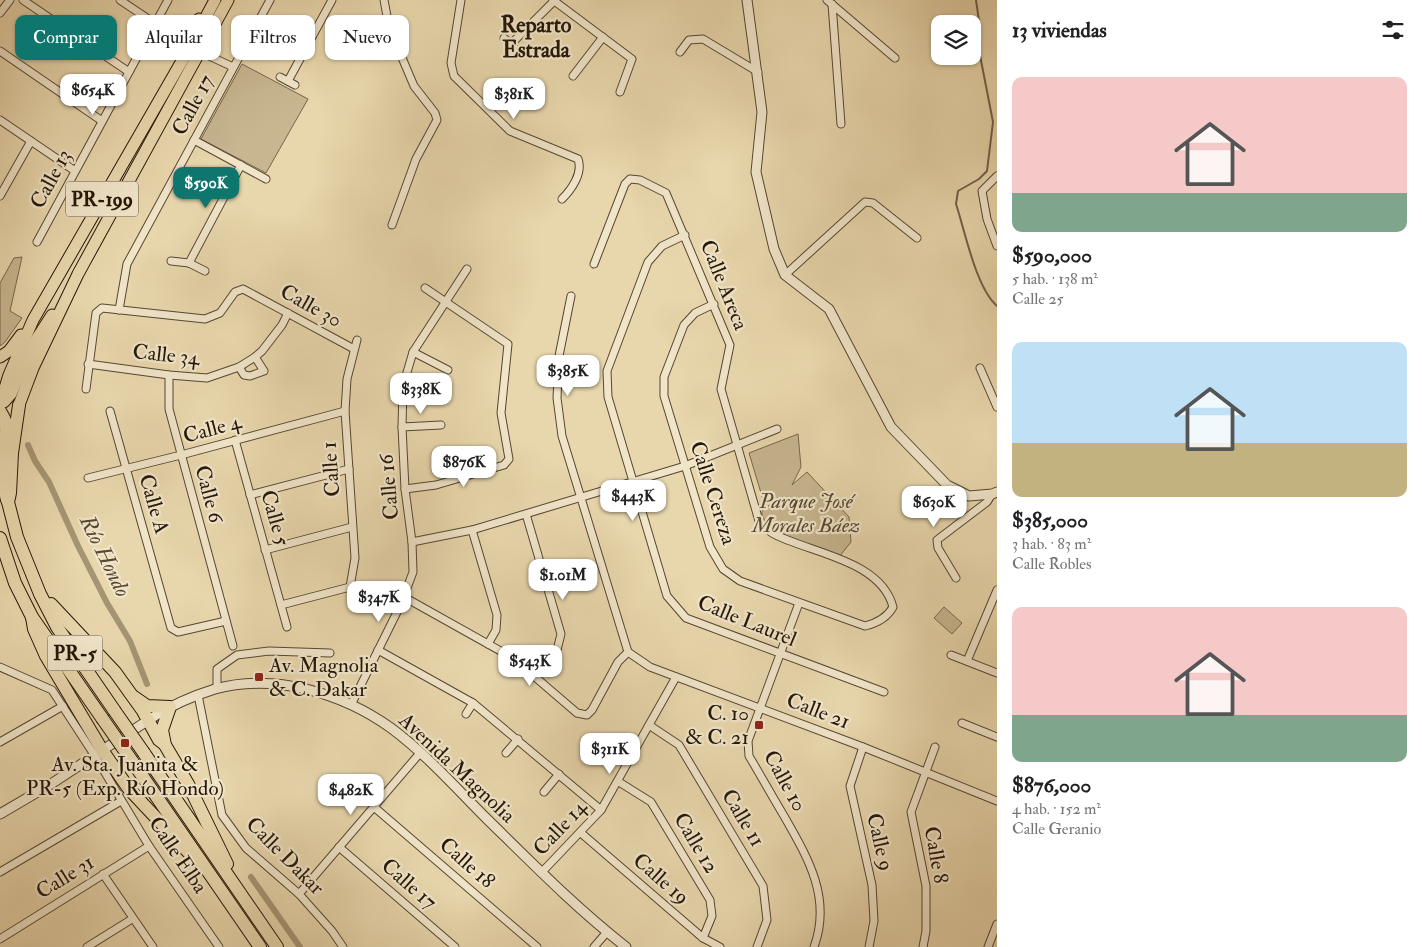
<!DOCTYPE html>
<html lang="es">
<meta charset="utf-8">
<style>
body{margin:0;font-family:"IM FELL Double Pica",serif;background:#f6f6f6;color:#202124;height:100vh;display:flex;flex-direction:column;font-size:19px;white-space:nowrap}
*{box-sizing:border-box;margin:0}
p{font-size:16px;color:#757577}
.icon{flex:none;width:28px;height:28px;fill:none;stroke:currentColor;stroke-width:2;stroke-linecap:round;stroke-linejoin:round}
.map{position:relative;flex:1;overflow:hidden}
.side{display:flex;flex-direction:column;background:#fff;width:425px}
.side>*{flex:none}
.hud{position:absolute;left:15px;top:15px;width:475px;height:45px;display:flex;gap:10px}
.tools{position:absolute;left:931px;top:15px;display:grid;gap:10px}
.tools a{display:grid;place-items:center;width:50px;height:50px;border-radius:10px;background:#fff;box-shadow:0 1px 4px #0004;font-size:25px}
.price{position:absolute;translate:-50% -42px;padding:0 11px;border-radius:10px;background:#fff;color:#222;font-size:16px;line-height:32px;filter:drop-shadow(0 1px 2px #0008)}
.price::after{content:'';position:absolute;left:50%;top:30px;width:15px;height:11px;margin-left:-8px;background:inherit;clip-path:polygon(0 0,100% 0,50% 100%)}
.price.on{background:#0f766e;color:#fff}
ul{padding:0;list-style:none}
li{display:grid;align-content:center;gap:10px;height:265px;padding:0 15px}
li span{display:grid;place-items:center;height:155px;border-radius:10px;color:#555}
li>.icon{margin-inline-start:auto}
span .icon{width:90px;height:90px;fill:#fffc;stroke-width:1}
li b{font-size:21px}
h2{display:flex;justify-content:space-between;align-items:center;height:60px;padding:0 15px;font-size:21px}
.chip{padding:0 18px;border-radius:10px;background:#fff;box-shadow:0 1px 4px #0004;font-size:18px;line-height:45px}
.chip.on{background:#0f766e;color:#fff}
main{display:flex;flex:1;min-height:0}
.map>svg:first-child{display:block}
.green{fill:#c7b690;stroke:#76664b}
.lines{fill:none;stroke-linecap:round;stroke-linejoin:round}
.stream{stroke:#716348;stroke-width:2}
.canal{stroke:#a59574;stroke-width:6}
.minor-casing{stroke:#554730;stroke-width:9}
.tertiary-casing{stroke:#554730;stroke-width:11}
.trunk-casing{stroke:#241706;stroke-width:13}
.motorway-casing{stroke:#241706;stroke-width:14}
.minor{stroke:#f0e4c9;stroke-width:7}
.tertiary{stroke:#f0e4c9;stroke-width:9}
.trunk{stroke:#e8d6ac;stroke-width:11}
.motorway{stroke:#e8d6ac;stroke-width:12}
.motorway-bridge-casing{stroke:#241706;stroke-width:14;stroke-linecap:butt}
.motorway-bridge{stroke:#e8d6ac;stroke-width:12}
.poi-dot{fill:#8f2418;stroke:#f0e4c9;stroke-width:2}
.labels{text-anchor:middle;dominant-baseline:central;stroke-width:4.5;stroke-linejoin:round;paint-order:stroke}
.shield{fill:#f0e4c9;stroke:#615440;stroke-width:1}
.shield-label{font-size:20px;font-weight:bold;fill:#241706}
.street-label{font-size:21px;fill:#241706;stroke:#f0e4c9}
.park-label{font-size:21px;font-style:italic;fill:#55472f;stroke:#f0e4c9}
.poi-label{font-size:21px;fill:#241706;stroke:#f0e4c9;text-anchor:start}
.neighbourhood-label{font-size:22px;font-weight:bold;fill:#241706;stroke:#f0e4c9}
.water-label{font-size:22px;font-style:italic;fill:#584932;stroke:#f0e4c9}
</style>
<main>
<div class="map">
<svg width="997" height="947" viewBox="0 0 997 947">
<rect width="100%" height="100%" fill="#e8d6ac"/>
<filter id="stains"><feTurbulence type="fractalNoise" baseFrequency=".004" numOctaves="4"/><feColorMatrix values="0 0 0 0 .2 0 0 0 0 .09 0 0 0 0 .02 0 0 0 .5 -.17"/></filter>
<radialGradient id="worn" r=".72"><stop offset=".6" stop-color="#630" stop-opacity="0"/><stop offset="1" stop-color="#630" stop-opacity=".3"/></radialGradient>
<!-- green -->
<g class="green">
<polygon points="242,64 308,99 266,173 201,139"/>
<polygon points="22,257 10,311 22,318 5,342 0,346 0,283 14,258"/>
<polygon points="798,434 801,467 792,485 807,472 849,517 851,542 839,557 775,531 766,523 762,515 762,511 773,502 764,503 749,453"/>
<polygon points="944,607 962,623 952,634 934,618"/>
</g>
<g class="lines">
<!-- stream -->
<path class="stream" d="M 976,0 L 979,21 L 977,40 L 993,122 L 987,171 L 979,179 L 958,191 L 956,204 C 965,231 976,288 997,306"/>
<!-- canal -->
<g class="canal">
<polyline points="28,445 35,461 49,482 78,546 107,603 130,641 147,684"/>
<polyline points="251,877 300,947"/>
</g>
<defs>
<g id="minor">
<polyline points="23,0 129,72"/>
<polyline points="120,0 190,47 233,67"/>
<polyline points="384,0 389,27 414,86 435,113 437,120 416,159 392,225"/>
<path d="M 461,0 L 451,63 L 454,76 L 510,131 L 578,159 C 583,173 572,189 562,199"/>
<polyline points="553,0 632,59 620,92"/>
<polyline points="827,0 895,58"/>
<polyline points="832,4 841,124"/>
<polyline points="0,13 10,0"/>
<polyline points="504,38 517,50"/>
<polyline points="511,44 554,1"/>
<polyline points="0,51 102,121"/>
<polyline points="680,52 689,40 703,39 758,72"/>
<polyline points="573,76 603,37"/>
<polyline points="280,77 295,85"/>
<polyline points="288,81 332,0"/>
<polyline points="0,120 75,171"/>
<polyline points="194,140 266,179"/>
<polyline points="997,176 982,191 987,219 997,246"/>
<polyline points="0,196 31,141"/>
<polyline points="685,235 662,246 648,262 607,371 608,397 667,596 686,618 884,692"/>
<polyline points="37,242 168,0"/>
<polyline points="171,261 189,263 205,271"/>
<polyline points="189,263 241,165"/>
<path d="M 594,264 L 625,184 L 630,179 L 640,180 L 666,193 L 730,345 L 721,389 L 759,521 C 764,525 768,531 774,534 C 810,553 881,560 893,607 C 887,618 877,623 865,626 L 740,581 L 723,569 L 710,547 L 664,396 L 664,377 L 684,325 L 695,313 L 714,304"/>
<polyline points="785,275 865,202 873,203 917,238"/>
<polyline points="571,296 559,356 557,398 562,436 628,652"/>
<polyline points="119,310 127,264 270,0"/>
<polyline points="413,352 448,370"/>
<polyline points="88,364 169,375 207,378 239,367 255,357 262,351 282,325 288,313"/>
<polyline points="239,367 244,375 250,376 264,371 255,357"/>
<polyline points="980,368 997,407"/>
<polyline points="169,375 169,409 233,646"/>
<polyline points="86,389 96,313 102,308 205,319 220,313 235,292 243,289 354,349"/>
<polyline points="110,411 171,628 178,632 226,621"/>
<polyline points="402,427 441,425"/>
<polyline points="235,440 287,627"/>
<polyline points="88,478 181,455 345,411"/>
<polyline points="405,489 436,485 504,465 509,459 501,413 508,344 425,288"/>
<polyline points="250,495 349,469"/>
<polyline points="526,514 561,634 557,650 535,677"/>
<polyline points="472,530 497,615 496,630 488,644"/>
<polyline points="412,542 472,530 685,466 777,429"/>
<polyline points="265,550 352,527"/>
<polyline points="956,578 938,548 937,540 987,502 992,494"/>
<polyline points="350,587 355,558 345,411 347,379 357,340"/>
<polyline points="404,597 513,658 577,713 587,715 592,710 618,662 628,652"/>
<path d="M 799,603 L 748,741 L 749,756 C 761,776 772,796 784,816 C 808,858 832,898 814,947"/>
<polyline points="281,605 350,587 370,590 401,604"/>
<polyline points="378,650 473,703 601,810"/>
<polyline points="628,652 650,667 863,747 997,801"/>
<polyline points="951,655 997,673"/>
<polyline points="967,661 997,590"/>
<polyline points="0,667 52,690 95,756 149,846 219,947"/>
<polyline points="217,689 217,669 237,655 269,651 330,653"/>
<polyline points="198,695 222,815 246,848 299,894 332,931 343,947"/>
<polyline points="351,705 401,604 413,572 412,542 405,489 402,427 403,386 413,352 467,269"/>
<polyline points="466,714 473,703"/>
<polyline points="962,723 997,737"/>
<polyline points="649,725 679,745 763,886 767,920 757,947"/>
<polyline points="0,742 63,706"/>
<polyline points="863,747 850,786 872,885 874,921 869,947"/>
<polyline points="506,753 518,739"/>
<polyline points="619,782 651,802 710,900 712,916 703,938"/>
<polyline points="544,792 559,774"/>
<polyline points="374,807 537,947"/>
<polyline points="581,833 703,938 720,947"/>
<polyline points="339,847 455,947"/>
<polyline points="0,872 121,801"/>
<polyline points="541,873 601,810 676,677"/>
<polyline points="103,874 153,947"/>
<polyline points="299,894 420,753"/>
<polyline points="0,939 149,846"/>
<polyline points="87,947 132,919"/>
<polyline points="594,947 607,932"/>
<polyline points="923,947 926,931 926,886 911,812 935,747"/>
<polyline points="988,947 997,924"/>
</g>
<g id="tertiary">
<polyline points="747,0 762,112 756,172 774,249 785,275 829,309 891,427 947,485 969,496 992,494 997,492"/>
<path d="M 0,814 L 51,784 L 150,719 C 170,706 192,696 215,689 C 275,673 342,693 391,728 C 426,754 456,788 487,819 C 532,863 576,908 626,947"/>
</g>
<g id="trunk">
<path d="M 173,35 C 186,28 189,37 199,19"/>
<polyline points="0,357 9,351 21,335"/>
<polyline points="4,402 11,394 34,343 52,315"/>
<polyline points="0,404 9,375 33,320 190,47 215,0"/>
<polyline points="19,405 33,368 78,274 228,0"/>
</g>
<g id="motorway">
<polyline points="19,405 12,453 10,493 8,502 17,537 40,594 57,627 114,710"/>
<path d="M 0,411 C 2,415 6,420 6,425 C 7,452 0,473 7,500"/>
<polyline points="0,538 15,583 32,617 102,718"/>
<polyline points="51,604 115,672 143,711 159,740 163,743"/>
<polyline points="32,617 34,629 46,656 102,750 129,789 190,854 200,860"/>
<polyline points="134,697 147,706 170,707 162,730 165,745 188,784 227,864"/>
<polyline points="144,753 277,947"/>
<polyline points="132,761 260,947"/>
</g>
</defs>
<!-- minor casing -->
<use href="#minor" class="minor-casing"/>
<!-- tertiary casing -->
<use href="#tertiary" class="tertiary-casing"/>
<!-- trunk casing -->
<use href="#trunk" class="trunk-casing"/>
<!-- motorway casing -->
<use href="#motorway" class="motorway-casing"/>
<!-- minor -->
<use href="#minor" class="minor"/>
<!-- tertiary -->
<use href="#tertiary" class="tertiary"/>
<!-- trunk -->
<use href="#trunk" class="trunk"/>
<!-- motorway -->
<use href="#motorway" class="motorway"/>
<defs>
<g id="motorway-bridge">
<polyline points="114,710 144,753"/>
<polyline points="102,718 132,761"/>
</g>
</defs>
<!-- motorway-bridge casing -->
<use href="#motorway-bridge" class="motorway-bridge-casing"/>
<!-- motorway-bridge -->
<use href="#motorway-bridge" class="motorway-bridge"/>
</g>
<!-- markers -->
<g class="poi-dot">
<rect x="254" y="672" width="10" height="10" rx="2.5"/>
<rect x="754" y="720" width="10" height="10" rx="2.5"/>
<rect x="120" y="738" width="10" height="10" rx="2.5"/>
</g>
<g class="labels">
<!-- shield labels -->
<g class="shield">
<rect x="66" y="181.5" width="72" height="35" rx="4"/>
<rect x="47.5" y="635.5" width="55" height="35" rx="4"/>
</g>
<g class="shield-label">
<text x="102" y="199">PR-199</text>
<text x="75" y="653">PR-5</text>
</g>
<!-- street labels -->
<g class="street-label">
<text transform="translate(193 105) rotate(-62)">Calle 17</text>
<text transform="translate(51 179) rotate(-62)">Calle 13</text>
<text transform="translate(724 285) rotate(68)">Calle Areca</text>
<text transform="translate(311 306) rotate(29)">Calle 30</text>
<text transform="translate(166 355) rotate(6)">Calle 34</text>
<text transform="translate(212 429) rotate(-15)">Calle 4</text>
<text transform="translate(331 469) rotate(-94)">Calle 1</text>
<text transform="translate(389 487) rotate(-95)">Calle 16</text>
<text transform="translate(713 493) rotate(72)">Calle Cereza</text>
<text transform="translate(209 494) rotate(75)">Calle 6</text>
<text transform="translate(154 504) rotate(74)">Calle A</text>
<text transform="translate(275 518) rotate(74)">Calle 5</text>
<text transform="translate(747 621) rotate(22)">Calle Laurel</text>
<text transform="translate(818 711) rotate(21)">Calle 21</text>
<text transform="translate(457 768) rotate(43)">Avenida Magnolia</text>
<text transform="translate(785 781) rotate(61)">Calle 10</text>
<text transform="translate(743 818) rotate(59)">Calle 11</text>
<text transform="translate(560 828) rotate(-47)">Calle 14</text>
<text transform="translate(880 842) rotate(77)">Calle 9</text>
<text transform="translate(696 843) rotate(59)">Calle 12</text>
<text transform="translate(178 855) rotate(56)">Calle Elba</text>
<text transform="translate(936 855) rotate(80)">Calle 8</text>
<text transform="translate(285 856) rotate(45)">Calle Dakar</text>
<text transform="translate(467 863) rotate(41)">Calle 18</text>
<text transform="translate(65 877) rotate(-32)">Calle 31</text>
<text transform="translate(661 879) rotate(41)">Calle 19</text>
<text transform="translate(409 884) rotate(41)">Calle 17</text>
</g>
<!-- park labels -->
<g class="park-label">
<text x="806" y="501">Parque José<tspan x="806" dy="24">Morales Báez</tspan></text>
</g>
<!-- poi labels -->
<g class="poi-label">
<text x="269" y="665">Av. Magnolia<tspan x="269" dy="24">&amp; C. Dakar</tspan></text>
<text x="749" y="713" text-anchor="end">C. 10<tspan x="749" dy="24">&amp; C. 21</tspan></text>
<text x="125" y="764" text-anchor="middle">Av. Sta. Juanita &amp;<tspan x="125" dy="24">PR-5 (Exp. Río Hondo)</tspan></text>
</g>
<!-- neighbourhood labels -->
<g class="neighbourhood-label">
<text x="536" y="25">Reparto<tspan x="536" dy="25">Estrada</tspan></text>
</g>
<!-- water labels -->
<g class="water-label">
<text transform="translate(105 556) rotate(64)">Río Hondo</text>
</g>
</g>
<rect width="100%" height="100%" filter="url(#stains)"/>
<rect width="100%" height="100%" fill="url(#worn)"/>
</svg>
<div class="tools">
<a><svg class="icon" aria-label="layers" viewBox="0 0 24 24"><path d="M12 4l9 5-9 5-9-5zM3 14l9 5 9-5"/></svg></a>
</div>
<b class="price" style="left:93px;top:116px">$654K</b>
<b class="price" style="left:514px;top:120px">$381K</b>
<b class="price on" style="left:206px;top:209px">$590K</b>
<b class="price" style="left:568px;top:397px">$385K</b>
<b class="price" style="left:421px;top:415px">$338K</b>
<b class="price" style="left:464px;top:488px">$876K</b>
<b class="price" style="left:633px;top:522px">$443K</b>
<b class="price" style="left:934px;top:528px">$630K</b>
<b class="price" style="left:563px;top:601px">$1.01M</b>
<b class="price" style="left:379px;top:623px">$347K</b>
<b class="price" style="left:530px;top:687px">$543K</b>
<b class="price" style="left:610px;top:775px">$311K</b>
<b class="price" style="left:351px;top:816px">$482K</b>
<div class="hud">
<a class="chip on">Comprar</a>
<a class="chip">Alquilar</a>
<a class="chip">Filtros</a>
<a class="chip">Nuevo</a>
</div>
</div>
<section class="side">
<h2>13 viviendas<svg class="icon" aria-label="filters" viewBox="0 0 24 24"><path d="M4 7h16M4 17h16"/><circle cx="9" cy="7" r="2"/><circle cx="15" cy="17" r="2"/></svg></h2>
<ul>
<li><span style="background:linear-gradient(#f6c9c9 75%,#7fa58c 0)"><svg class="icon" aria-label="home" viewBox="0 0 24 24"><path d="M3 11l9-7 9 7M6 9v11h12V9"/></svg></span><div><b>$590,000</b><p>5 hab. · 138 m²</p><p>Calle 25</p></div></li>
<li><span style="background:linear-gradient(#bfe0f5 65%,#c2b280 0)"><svg class="icon" aria-label="home" viewBox="0 0 24 24"><path d="M3 11l9-7 9 7M6 9v11h12V9"/></svg></span><div><b>$385,000</b><p>3 hab. · 83 m²</p><p>Calle Robles</p></div></li>
<li><span style="background:linear-gradient(#f6c9c9 70%,#7fa58c 0)"><svg class="icon" aria-label="home" viewBox="0 0 24 24"><path d="M3 11l9-7 9 7M6 9v11h12V9"/></svg></span><div><b>$876,000</b><p>4 hab. · 152 m²</p><p>Calle Geranio</p></div></li>
</ul>
</section>
</main>
